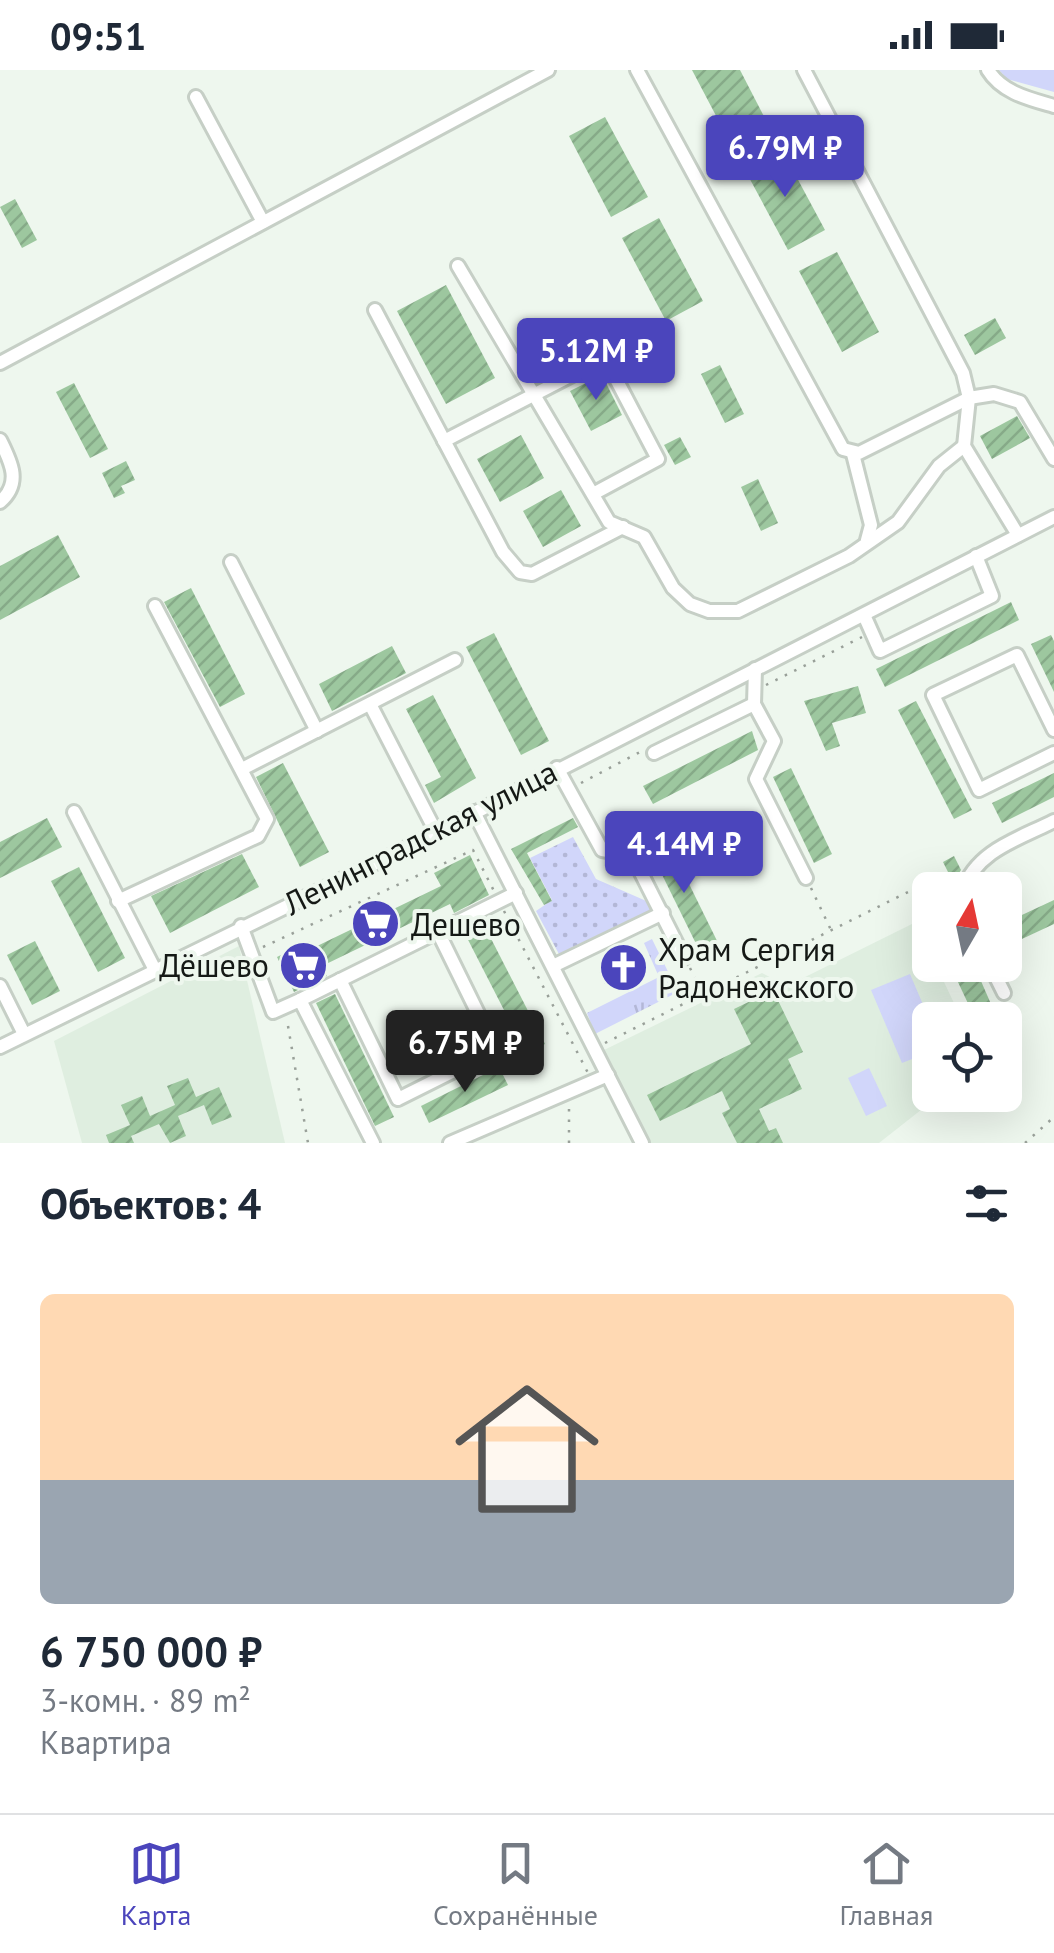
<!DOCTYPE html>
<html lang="ru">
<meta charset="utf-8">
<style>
body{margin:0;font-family:"PT Sans",sans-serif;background:#f6f6f7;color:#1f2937;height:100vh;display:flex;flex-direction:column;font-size:38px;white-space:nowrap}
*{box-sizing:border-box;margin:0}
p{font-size:32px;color:#747a83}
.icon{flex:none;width:55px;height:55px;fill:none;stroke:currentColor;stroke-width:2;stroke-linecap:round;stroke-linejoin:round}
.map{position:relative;height:1073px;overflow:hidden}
.details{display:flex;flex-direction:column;background:#fff;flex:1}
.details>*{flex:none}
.needle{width:65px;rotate:9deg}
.tools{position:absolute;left:912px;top:802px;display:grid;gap:20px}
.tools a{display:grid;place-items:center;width:110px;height:110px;border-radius:15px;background:#fff;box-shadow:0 10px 40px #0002;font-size:50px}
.price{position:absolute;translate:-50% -85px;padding:0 22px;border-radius:10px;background:#4b45bc;color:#fff;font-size:32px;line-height:65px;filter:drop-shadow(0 2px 5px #0008)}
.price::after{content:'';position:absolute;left:50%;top:60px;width:30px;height:22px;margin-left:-15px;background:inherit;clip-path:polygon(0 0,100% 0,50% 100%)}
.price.current{background:#222;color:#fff}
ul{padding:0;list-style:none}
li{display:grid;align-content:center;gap:20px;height:530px;padding:0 40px}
li span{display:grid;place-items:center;height:310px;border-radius:15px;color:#555}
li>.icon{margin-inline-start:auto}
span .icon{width:180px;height:180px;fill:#fffc;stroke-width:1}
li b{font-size:42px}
h2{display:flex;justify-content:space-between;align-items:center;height:120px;padding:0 40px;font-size:42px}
.status{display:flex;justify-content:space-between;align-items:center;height:70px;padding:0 50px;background:#fff;direction:ltr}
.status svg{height:28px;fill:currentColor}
.tabs{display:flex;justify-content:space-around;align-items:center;height:140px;border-top:2px solid #e0e1e3;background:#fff;font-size:28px;color:#747a83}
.tabs a{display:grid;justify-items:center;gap:5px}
.tabs .current{color:#4b45bc}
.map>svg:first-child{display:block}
.built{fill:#dfeee0}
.grass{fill:url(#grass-tufts)}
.park{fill:url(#park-dots)}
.garden{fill:#d1d6fa}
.building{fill:url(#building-hatch)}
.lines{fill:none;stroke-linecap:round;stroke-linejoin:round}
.minor-casing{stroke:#c6cfc6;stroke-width:18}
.path{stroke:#99a099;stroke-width:2.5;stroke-dasharray:2.5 8;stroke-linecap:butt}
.minor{stroke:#fff;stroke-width:12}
.labels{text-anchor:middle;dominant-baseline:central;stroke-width:8;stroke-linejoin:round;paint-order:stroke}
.street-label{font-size:32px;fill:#151916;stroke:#eef7ee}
.poi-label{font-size:32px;fill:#151916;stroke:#eef7ee;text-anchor:start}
</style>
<div class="status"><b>09:51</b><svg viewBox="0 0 49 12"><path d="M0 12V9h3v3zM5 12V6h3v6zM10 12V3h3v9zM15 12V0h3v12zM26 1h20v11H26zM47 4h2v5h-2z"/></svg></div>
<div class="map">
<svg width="1054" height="1073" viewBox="0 0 1054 1073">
<defs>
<pattern id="grass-tufts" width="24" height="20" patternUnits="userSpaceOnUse" patternTransform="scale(2.5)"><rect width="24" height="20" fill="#d1d6fa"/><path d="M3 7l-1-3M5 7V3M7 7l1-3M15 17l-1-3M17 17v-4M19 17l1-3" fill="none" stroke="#b3b7d6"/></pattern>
<pattern id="park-dots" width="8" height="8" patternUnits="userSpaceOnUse" patternTransform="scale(2.5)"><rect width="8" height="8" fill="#d1d6fa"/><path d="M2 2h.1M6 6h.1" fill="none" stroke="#b3b7d6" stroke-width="1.8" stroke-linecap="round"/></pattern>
<pattern id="building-hatch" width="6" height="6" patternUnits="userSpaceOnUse" patternTransform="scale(2.5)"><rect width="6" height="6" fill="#9dc79f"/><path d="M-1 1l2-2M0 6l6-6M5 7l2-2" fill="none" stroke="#86aa88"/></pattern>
</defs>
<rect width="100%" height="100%" fill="#eef7ee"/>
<!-- built -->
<g class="built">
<polygon points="916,852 930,882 930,895 936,895 962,950 930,950 930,1025 940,1025 879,1073 647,1073 602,981 762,903 787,916"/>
<polygon points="239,876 285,1073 82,1073 54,971"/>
</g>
<!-- grass -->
<polygon class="grass" points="652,869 678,922 595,964 587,943 659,907 644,873"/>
<!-- park -->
<polygon class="park" points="573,767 596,809 660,837 560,886 536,841 552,830 530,788"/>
<!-- garden -->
<g class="garden">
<polygon points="999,0 1054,0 1054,22 1007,9"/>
<polygon points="910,904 930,951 930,982 902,993 871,920"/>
<polygon points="869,998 887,1036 866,1046 848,1008"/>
</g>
<!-- building -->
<g class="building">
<polygon points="692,0 740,0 771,60 734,80"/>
<polygon points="605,47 648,127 611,147 569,66"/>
<polygon points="782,80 825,160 788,180 745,100"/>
<polygon points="15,129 37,170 22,178 0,137"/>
<polygon points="659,148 703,231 666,251 622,168"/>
<polygon points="837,182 879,262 842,282 799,201"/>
<polygon points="446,215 495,308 446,334 397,241"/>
<polygon points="995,248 1006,268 975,285 964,265"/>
<polygon points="720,295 744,344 725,353 701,304"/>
<polygon points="602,305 622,345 591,361 570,321"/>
<polygon points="74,313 108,379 90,388 56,322"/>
<polygon points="1017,346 1030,368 992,389 980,366"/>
<polygon points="521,365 544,408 500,432 477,389"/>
<polygon points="680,367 691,387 675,395 664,375"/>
<polygon points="126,391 135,410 121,416 125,423 114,428 102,403"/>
<polygon points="758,409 778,453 761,461 741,417"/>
<polygon points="561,420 581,456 543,477 523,441"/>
<polygon points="58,465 80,507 0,550 0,496"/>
<polygon points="191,518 245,624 220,637 164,532"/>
<polygon points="1011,532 1019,550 885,617 876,599"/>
<polygon points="494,563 549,671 521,685 466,577"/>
<polygon points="1051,565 1054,571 1054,622 1031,574"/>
<polygon points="392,576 406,603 332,641 319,614"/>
<polygon points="858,616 866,643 832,653 840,676 826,681 804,631"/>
<polygon points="433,625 476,708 434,733 425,715 441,707 406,639"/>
<polygon points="916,631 972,740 954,749 898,640"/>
<polygon points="752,661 758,680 653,734 643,716"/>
<polygon points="283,693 329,782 300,797 256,707"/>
<polygon points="791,698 832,784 814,793 773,707"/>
<polygon points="1054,703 1054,727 1002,753 992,733"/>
<polygon points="47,748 62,777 0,808 0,772"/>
<polygon points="573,748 578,757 527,783 552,831 544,835 511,779"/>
<polygon points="662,759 724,885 706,894 644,768"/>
<polygon points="242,784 259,817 170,863 151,826"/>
<polygon points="470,785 489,825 454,843 450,834 322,896 327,906 294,922 277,887 309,871 313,878 441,816 434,803"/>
<polygon points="954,786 961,800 953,812 943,792"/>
<polygon points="79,797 125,888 98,902 51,811"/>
<polygon points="1054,830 1054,854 1005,877 1005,853"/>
<polygon points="482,851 545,974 526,983 463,860"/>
<polygon points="35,871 60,921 32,935 7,885"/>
<polygon points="640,881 646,893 605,914 599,901"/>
<polygon points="950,895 974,895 991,934 972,942"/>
<polygon points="773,920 803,982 788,989 802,1019 759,1039 769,1061 776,1058 783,1073 737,1073 722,1043 730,1039 722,1021 660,1051 647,1025 751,974 734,939"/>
<polygon points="335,924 394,1047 375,1056 316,933"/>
<polygon points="499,997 508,1015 429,1053 421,1036"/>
<polygon points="188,1008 196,1027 219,1017 232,1047 212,1055 204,1035 178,1046 186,1066 170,1073 159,1054 131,1066 134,1073 109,1073 106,1065 130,1055 121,1035 142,1026 150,1046 175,1035 167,1016"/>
</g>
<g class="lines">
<defs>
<g id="minor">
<polyline points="637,0 843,379 859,383 969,328 994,324 1020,332 1054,389"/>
<polyline points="804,0 963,303 969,328 964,376 1018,465"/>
<path d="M 988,0 C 1002,23 1030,29 1054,36"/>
<polyline points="196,27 263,152"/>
<polyline points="458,196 609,452 644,467 673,518 690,534 709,541 738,541 849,486 898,452 939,396 964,376"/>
<polyline points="375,240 503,482 520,502 532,504 623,457"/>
<polyline points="0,293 548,0"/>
<path d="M 0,370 C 11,392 22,413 0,432"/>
<polyline points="444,371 605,288 658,389 593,424"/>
<polyline points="853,384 871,455 867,470"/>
<polyline points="231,492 317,661"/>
<polyline points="864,545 880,581 992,526 976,486"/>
<polyline points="755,599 754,634 774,671 756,709 806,808"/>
<polyline points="370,634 436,762"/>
<polyline points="1054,660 1017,585 933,625 979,720 1054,683"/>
<polyline points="654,683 754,634"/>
<polyline points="557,698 602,780 632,785 684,888"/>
<polyline points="242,699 455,590"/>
<polyline points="74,742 155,900"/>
<polyline points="474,742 642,1073"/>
<path d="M 963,820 C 977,780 1019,769 1054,751"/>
<polyline points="118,831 258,766 267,749 155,536"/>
<polyline points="241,856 273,942 300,930 373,1073"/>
<polyline points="990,895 1004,923"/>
<polyline points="553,896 663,843"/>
<polyline points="340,910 398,1029 496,980 438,862"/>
<polyline points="0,916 24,964"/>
<polyline points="300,930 516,823"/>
<polyline points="0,977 404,779 1054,447"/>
<polyline points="450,1073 608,1005"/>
</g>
</defs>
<!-- minor casing -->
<use href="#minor" class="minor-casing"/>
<!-- path -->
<g class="path">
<polyline points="766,615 862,567"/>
<polyline points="581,713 640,682"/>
<polyline points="811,818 831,860"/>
<polyline points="504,841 588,1003"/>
<polyline points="263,877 473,780 494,821"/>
<polyline points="690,898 702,922"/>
<polyline points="288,956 308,1073"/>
<polyline points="605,973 916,818"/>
<polyline points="569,1073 569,1033"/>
<polyline points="1025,1073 1054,1047"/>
</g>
<!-- minor -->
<use href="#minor" class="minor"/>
</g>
<!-- icons -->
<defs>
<symbol id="supermarket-disc" viewBox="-11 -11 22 22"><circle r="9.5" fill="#4b45bc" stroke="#eef7ee"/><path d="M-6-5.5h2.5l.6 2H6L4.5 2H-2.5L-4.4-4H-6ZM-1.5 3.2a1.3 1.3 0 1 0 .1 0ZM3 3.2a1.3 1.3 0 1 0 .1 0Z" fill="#fff"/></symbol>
<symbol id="church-disc" viewBox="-11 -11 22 22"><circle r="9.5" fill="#4b45bc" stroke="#eef7ee"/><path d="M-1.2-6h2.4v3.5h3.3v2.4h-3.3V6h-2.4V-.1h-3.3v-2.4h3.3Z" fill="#fff"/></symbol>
</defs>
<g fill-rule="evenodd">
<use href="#supermarket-disc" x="348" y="826" width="55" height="55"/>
<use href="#supermarket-disc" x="276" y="868" width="55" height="55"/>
<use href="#church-disc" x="596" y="870" width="55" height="55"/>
</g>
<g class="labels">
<!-- street labels -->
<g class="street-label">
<text transform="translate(420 767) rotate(-27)">Ленинградская улица</text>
</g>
<!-- poi labels -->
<g class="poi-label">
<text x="411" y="854">Дешево</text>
<text x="658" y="879">Храм Сергия<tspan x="658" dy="37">Радонежского</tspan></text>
<text x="269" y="895" text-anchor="end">Дёшево</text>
</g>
</g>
</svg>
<div class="tools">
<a><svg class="needle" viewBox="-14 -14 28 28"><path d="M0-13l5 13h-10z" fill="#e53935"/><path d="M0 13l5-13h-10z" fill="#747a83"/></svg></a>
<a><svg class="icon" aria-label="locate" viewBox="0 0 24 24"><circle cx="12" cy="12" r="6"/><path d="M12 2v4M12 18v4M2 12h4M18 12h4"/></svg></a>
</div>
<b class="price" style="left:785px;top:130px">6.79M ₽</b>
<b class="price" style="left:596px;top:333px">5.12M ₽</b>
<b class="price" style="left:684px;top:826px">4.14M ₽</b>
<b class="price current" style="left:465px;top:1025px">6.75M ₽</b>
</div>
<section class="details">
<h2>Объектов: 4<svg class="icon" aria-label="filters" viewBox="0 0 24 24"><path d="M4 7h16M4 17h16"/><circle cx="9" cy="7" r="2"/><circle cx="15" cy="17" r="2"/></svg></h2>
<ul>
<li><span style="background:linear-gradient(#ffd9b3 60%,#9aa5b1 0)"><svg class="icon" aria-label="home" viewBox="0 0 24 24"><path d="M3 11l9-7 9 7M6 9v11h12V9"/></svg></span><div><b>6 750 000 ₽</b><p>3-комн. · 89 m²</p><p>Квартира</p></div></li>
</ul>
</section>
<nav class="tabs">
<a class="current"><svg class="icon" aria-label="map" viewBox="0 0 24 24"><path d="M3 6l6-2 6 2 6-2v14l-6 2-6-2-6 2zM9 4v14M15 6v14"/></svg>Карта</a>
<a><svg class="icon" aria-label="saved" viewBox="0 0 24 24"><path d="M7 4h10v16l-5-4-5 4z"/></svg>Сохранённые</a>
<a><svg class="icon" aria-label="home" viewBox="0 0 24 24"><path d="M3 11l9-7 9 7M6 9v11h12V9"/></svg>Главная</a>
</nav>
